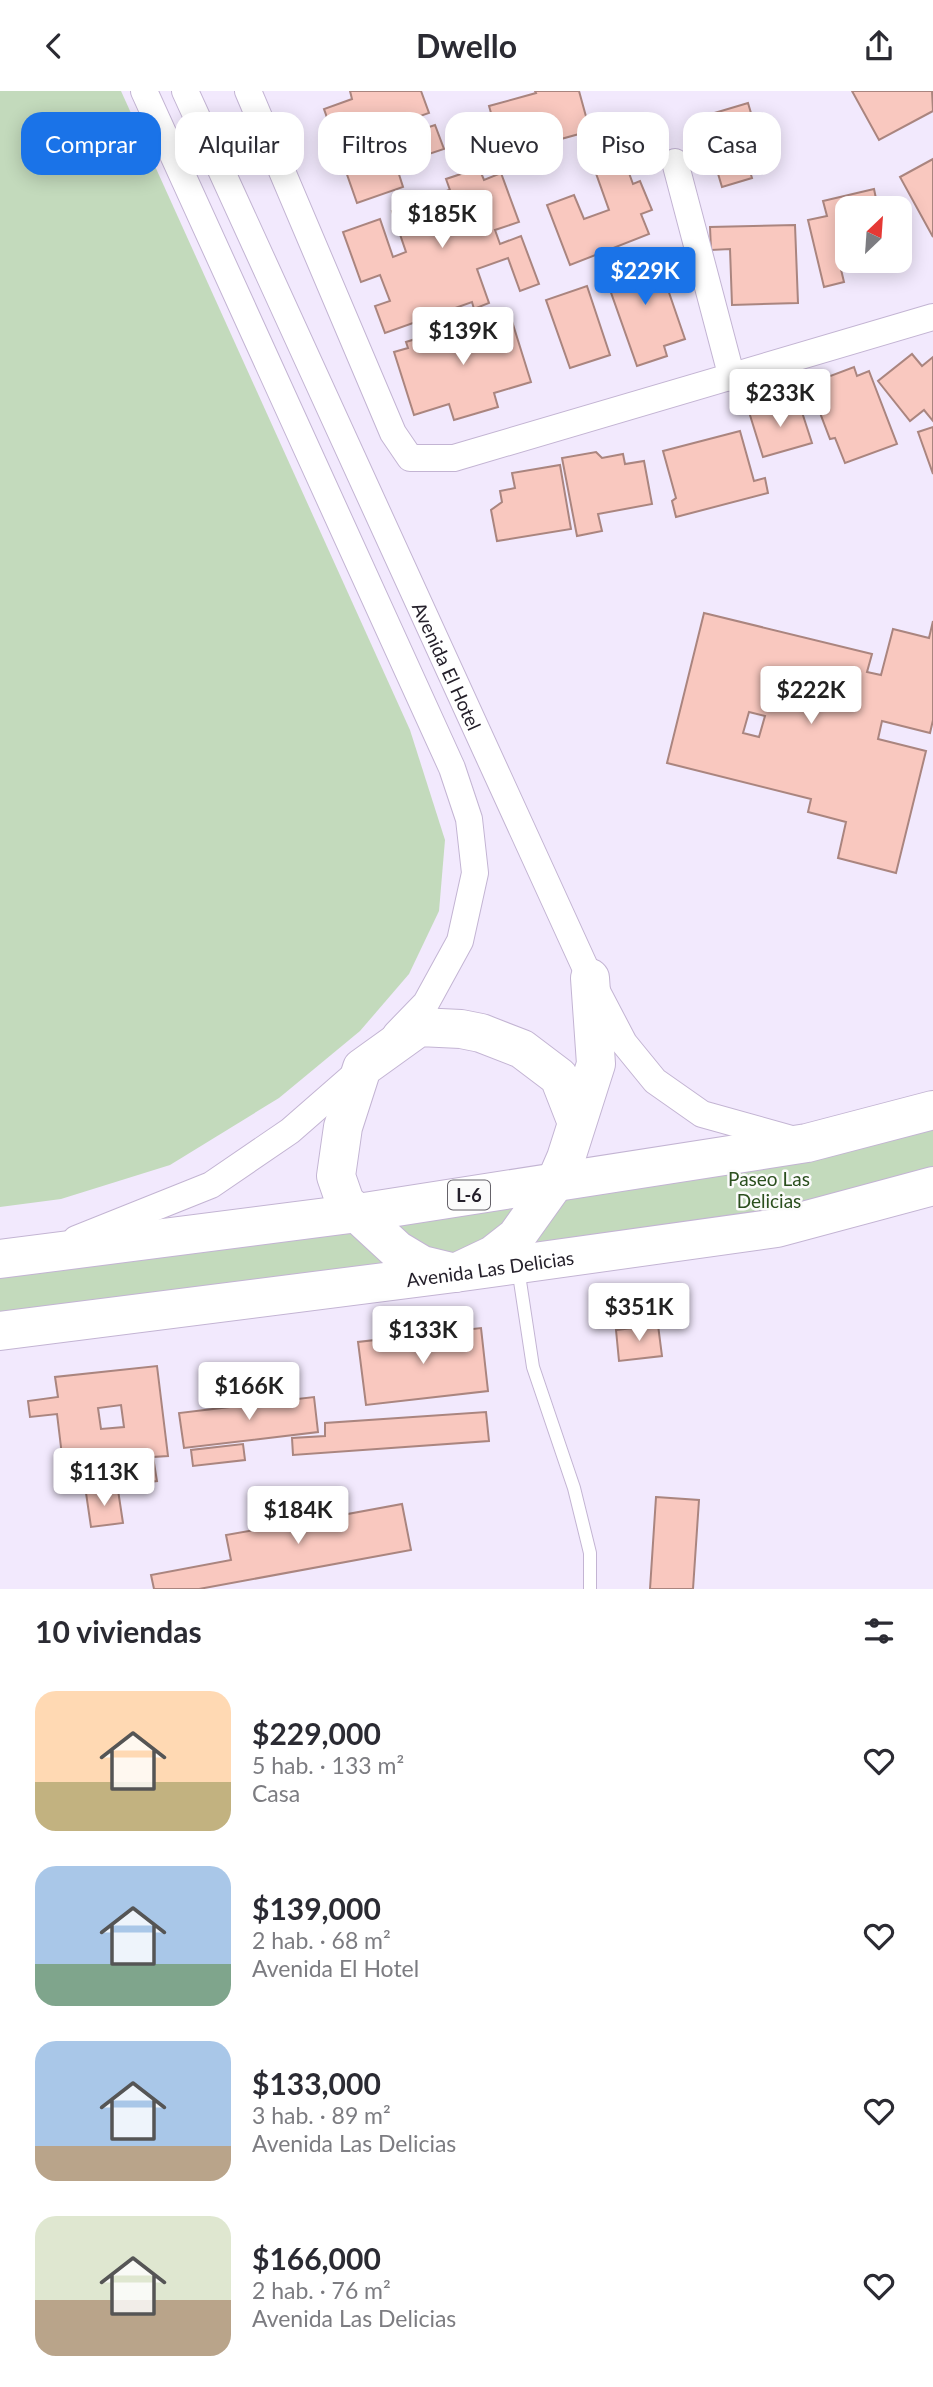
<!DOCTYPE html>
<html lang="es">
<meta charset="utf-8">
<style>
body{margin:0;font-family:Lato,sans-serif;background:#f2f2f3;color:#2b2b33;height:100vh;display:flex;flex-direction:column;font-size:26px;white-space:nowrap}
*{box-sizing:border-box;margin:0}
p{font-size:23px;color:#7c7c81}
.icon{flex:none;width:38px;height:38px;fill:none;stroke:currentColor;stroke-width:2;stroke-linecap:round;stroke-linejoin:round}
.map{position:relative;height:1498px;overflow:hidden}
.panel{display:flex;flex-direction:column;background:#fff;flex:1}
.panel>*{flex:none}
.hud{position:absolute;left:21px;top:21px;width:892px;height:63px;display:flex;gap:14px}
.needle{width:46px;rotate:25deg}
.fabs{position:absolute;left:835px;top:105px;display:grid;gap:14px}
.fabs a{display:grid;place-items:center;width:77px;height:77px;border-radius:14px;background:#fff;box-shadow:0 4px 18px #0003;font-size:35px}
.price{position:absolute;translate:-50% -60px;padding:0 16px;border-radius:7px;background:#fff;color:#222;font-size:23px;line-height:46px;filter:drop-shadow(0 2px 4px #0008)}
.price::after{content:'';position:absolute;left:50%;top:42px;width:21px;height:16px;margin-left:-10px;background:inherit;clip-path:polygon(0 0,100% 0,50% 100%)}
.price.selected{background:#1a73e8;color:#fff}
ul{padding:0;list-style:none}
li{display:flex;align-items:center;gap:21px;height:175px;padding:0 35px}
li span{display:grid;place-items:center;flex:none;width:196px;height:140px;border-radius:21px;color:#555}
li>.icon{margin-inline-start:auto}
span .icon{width:84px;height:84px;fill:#fffc;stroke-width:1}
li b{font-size:30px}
h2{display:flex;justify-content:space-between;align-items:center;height:84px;padding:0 35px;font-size:30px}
.pill{padding:0 24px;border-radius:21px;background:#fff;box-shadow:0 4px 18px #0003;font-size:24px;line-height:63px}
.pill.selected{background:#1a73e8;color:#fff}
header{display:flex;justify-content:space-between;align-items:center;height:91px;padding:0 35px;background:#fff;font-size:32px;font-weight:700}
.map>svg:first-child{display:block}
.green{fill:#c3dabc}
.building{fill:#f9c8bf;stroke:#aa857f;stroke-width:2;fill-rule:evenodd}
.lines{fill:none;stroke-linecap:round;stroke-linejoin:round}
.service-casing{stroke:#c3b4d3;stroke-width:14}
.minor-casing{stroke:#c3b4d3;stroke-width:28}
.primary-casing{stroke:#c3b4d3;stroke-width:40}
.service{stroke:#fff;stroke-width:12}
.minor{stroke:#fff;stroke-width:26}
.primary{stroke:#fff;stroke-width:38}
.labels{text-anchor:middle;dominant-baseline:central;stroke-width:5;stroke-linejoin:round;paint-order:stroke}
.shield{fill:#fbfbfb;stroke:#656269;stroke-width:2}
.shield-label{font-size:18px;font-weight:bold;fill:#25202b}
.street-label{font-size:19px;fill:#25202b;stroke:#fbfbfb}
.park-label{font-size:19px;fill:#2b4f1e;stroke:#fbfbfb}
</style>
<header><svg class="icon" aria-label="back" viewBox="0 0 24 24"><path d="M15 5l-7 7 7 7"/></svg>Dwello<svg class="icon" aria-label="share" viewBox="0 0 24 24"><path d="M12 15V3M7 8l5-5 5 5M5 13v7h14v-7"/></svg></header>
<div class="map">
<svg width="933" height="1498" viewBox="0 0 933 1498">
<rect width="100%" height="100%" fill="#f2e9fd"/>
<!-- green -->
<g class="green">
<polygon points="0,0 121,0 410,639 445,749 439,820 409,883 360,940 279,1007 170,1074 61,1108 0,1116"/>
<polygon points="933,1019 933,1095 0,1240 0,1168"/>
</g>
<!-- building -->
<g class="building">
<polygon points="350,0 421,0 429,22 397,33 402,45 435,34 444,58 396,74 403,96 357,112 324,18 352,8"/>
<polygon points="535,0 579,0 590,40 503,64 489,15 536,2"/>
<polygon points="852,0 932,0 933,20 879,49"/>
<polygon points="748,12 759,49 742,54 752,87 722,96 701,26"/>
<polygon points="622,63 633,93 640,90 652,119 641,123 649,143 570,174 547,114 574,104 584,128 609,119 593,74"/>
<polygon points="933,68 933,146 900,86"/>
<polygon points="479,77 484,89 501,82 519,131 495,139 500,153 521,145 539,193 520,200 508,167 477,178 489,212 474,218 472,211 385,242 375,215 390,210 380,184 361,191 343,141 380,128 393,166 406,161 392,120 449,99 460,127 446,88"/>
<polygon points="874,98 878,117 847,117 847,164 838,166 844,191 824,196 808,129 827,125 823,110"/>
<polygon points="795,134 798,212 732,214 730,158 711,159 710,136"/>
<polygon points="655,161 685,248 664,255 667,265 637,275 603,179"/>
<polygon points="587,195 610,264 570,277 546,209"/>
<polygon points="492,224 498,232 511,227 531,291 494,302 498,316 454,329 449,313 414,324 394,261 408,257 406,251"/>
<polygon points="912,263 922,275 933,266 933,330 924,319 910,330 878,290"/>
<polygon points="854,276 857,285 869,280 897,353 845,372 835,347 830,348 809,293"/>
<polygon points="785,310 788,319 800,315 812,352 763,366 749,321"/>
<polygon points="933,336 933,383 918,341"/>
<polygon points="740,340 754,390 765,387 768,402 676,426 672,410 676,407 663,360"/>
<polygon points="596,361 602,367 623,363 625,373 644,370 652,413 598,423 602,440 577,445 562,367"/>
<polygon points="560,374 571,438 497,450 491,419 502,411 500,400 515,397 512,382"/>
<path d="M 704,522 L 872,563 L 867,581 L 881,584 L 893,538 L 929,547 L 933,530 L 933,629 L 930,642 L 882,630 L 878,648 L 926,660 L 896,782 L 838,767 L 846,731 L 808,721 L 811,708 L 667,672 ZM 749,621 L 765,625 L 759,646 L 743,642 Z"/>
<polygon points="658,1234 662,1265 619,1270 616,1239"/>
<polygon points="481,1237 488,1300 366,1314 358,1251"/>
<path d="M 157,1275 L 168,1365 L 153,1366 L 157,1390 L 75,1399 L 72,1380 L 64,1381 L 57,1323 L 30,1326 L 28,1310 L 58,1306 L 55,1286 ZM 121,1314 L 124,1336 L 101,1338 L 98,1317 Z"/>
<polygon points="314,1306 318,1341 184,1357 179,1322"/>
<polygon points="486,1321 489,1350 293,1364 292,1347 325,1345 325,1332"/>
<polygon points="243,1353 245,1369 193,1375 191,1359"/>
<polygon points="118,1399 123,1432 91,1436 86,1402"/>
<polygon points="310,1402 315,1429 402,1413 411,1459 199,1498 154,1498 151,1484 231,1469 226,1444 294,1432 289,1406"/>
<polygon points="656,1406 699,1409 693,1498 650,1498"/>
</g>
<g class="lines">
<defs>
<polyline id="service" points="518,1177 533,1276 574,1397 590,1462 590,1498"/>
<g id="minor">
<polyline points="144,0 452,677 469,728 475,782 460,850 426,912 396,943"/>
<path id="s1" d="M 185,0 L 590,887 L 624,952 L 655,990 L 702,1023 L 795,1049"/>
<polyline points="248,0 393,342 410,367 454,367 933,226"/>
<polyline points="675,71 732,287"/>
<polyline points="76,1148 211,1094 290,1040 361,978"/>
</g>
<g id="primary">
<polyline points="577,1032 559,986 522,958 481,942 461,938 419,936 362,977 343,1036 336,1085 345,1111 397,1159 422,1174 455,1182 493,1164 516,1146 556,1090 566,1067 596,973 590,887"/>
<polyline points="0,1168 358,1122 807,1052 933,1019"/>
<path id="s2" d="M 0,1240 L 455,1182 L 777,1137 L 933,1095"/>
</g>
</defs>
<!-- service casing -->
<use href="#service" class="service-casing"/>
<!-- minor casing -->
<use href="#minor" class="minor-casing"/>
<!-- primary casing -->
<use href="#primary" class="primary-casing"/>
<!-- service -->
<use href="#service" class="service"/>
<!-- minor -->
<use href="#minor" class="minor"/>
<!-- primary -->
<use href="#primary" class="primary"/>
</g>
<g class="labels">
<!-- shield labels -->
<rect class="shield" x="448" y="1089.5" width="42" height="29" rx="5"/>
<g class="shield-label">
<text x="469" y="1104">L-6</text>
</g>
<!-- street labels -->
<g class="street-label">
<text stroke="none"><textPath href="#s1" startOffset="632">Avenida El Hotel</textPath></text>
<text stroke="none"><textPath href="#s2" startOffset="494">Avenida Las Delicias</textPath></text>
</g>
<!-- park labels -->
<g class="park-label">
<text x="769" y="1087">Paseo Las<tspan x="769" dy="22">Delicias</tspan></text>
</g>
</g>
</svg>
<div class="fabs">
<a><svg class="needle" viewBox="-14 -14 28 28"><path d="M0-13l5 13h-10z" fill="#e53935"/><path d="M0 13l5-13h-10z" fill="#7c7c81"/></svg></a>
</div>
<b class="price" style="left:442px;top:159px">$185K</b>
<b class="price selected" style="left:645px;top:216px">$229K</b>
<b class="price" style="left:463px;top:276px">$139K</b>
<b class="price" style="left:780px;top:338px">$233K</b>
<b class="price" style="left:811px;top:635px">$222K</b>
<b class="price" style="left:639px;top:1252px">$351K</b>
<b class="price" style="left:423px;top:1275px">$133K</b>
<b class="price" style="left:249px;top:1331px">$166K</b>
<b class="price" style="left:104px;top:1417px">$113K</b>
<b class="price" style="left:298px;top:1455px">$184K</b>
<div class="hud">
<a class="pill selected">Comprar</a>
<a class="pill">Alquilar</a>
<a class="pill">Filtros</a>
<a class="pill">Nuevo</a>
<a class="pill">Piso</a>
<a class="pill">Casa</a>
</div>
</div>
<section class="panel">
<h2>10 viviendas<svg class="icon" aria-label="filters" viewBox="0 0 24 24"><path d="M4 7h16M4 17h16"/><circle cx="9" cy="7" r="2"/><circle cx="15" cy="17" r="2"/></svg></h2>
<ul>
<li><span style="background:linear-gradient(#ffd9b3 65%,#c2b280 0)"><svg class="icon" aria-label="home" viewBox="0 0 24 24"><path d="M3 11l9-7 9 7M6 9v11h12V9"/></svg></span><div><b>$229,000</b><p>5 hab. · 133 m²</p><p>Casa</p></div><svg class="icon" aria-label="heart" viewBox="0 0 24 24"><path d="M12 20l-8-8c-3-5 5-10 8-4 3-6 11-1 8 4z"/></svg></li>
<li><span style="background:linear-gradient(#a9c7e8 70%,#7fa58c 0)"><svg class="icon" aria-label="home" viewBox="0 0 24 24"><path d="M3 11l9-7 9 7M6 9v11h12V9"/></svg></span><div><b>$139,000</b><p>2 hab. · 68 m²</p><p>Avenida El Hotel</p></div><svg class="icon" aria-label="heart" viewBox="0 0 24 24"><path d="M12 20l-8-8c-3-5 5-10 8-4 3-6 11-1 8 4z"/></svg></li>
<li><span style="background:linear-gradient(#a9c7e8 75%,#b9a48a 0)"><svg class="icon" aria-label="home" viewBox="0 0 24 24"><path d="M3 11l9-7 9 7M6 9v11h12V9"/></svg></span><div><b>$133,000</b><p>3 hab. · 89 m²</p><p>Avenida Las Delicias</p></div><svg class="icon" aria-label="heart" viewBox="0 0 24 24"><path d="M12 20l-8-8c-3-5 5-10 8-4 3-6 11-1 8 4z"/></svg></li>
<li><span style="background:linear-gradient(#dfe7d0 60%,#b9a48a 0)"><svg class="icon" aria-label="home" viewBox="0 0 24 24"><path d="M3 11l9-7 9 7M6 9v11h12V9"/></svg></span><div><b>$166,000</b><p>2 hab. · 76 m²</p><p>Avenida Las Delicias</p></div><svg class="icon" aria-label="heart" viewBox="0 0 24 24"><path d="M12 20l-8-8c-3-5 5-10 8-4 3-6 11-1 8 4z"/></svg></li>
</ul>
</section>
